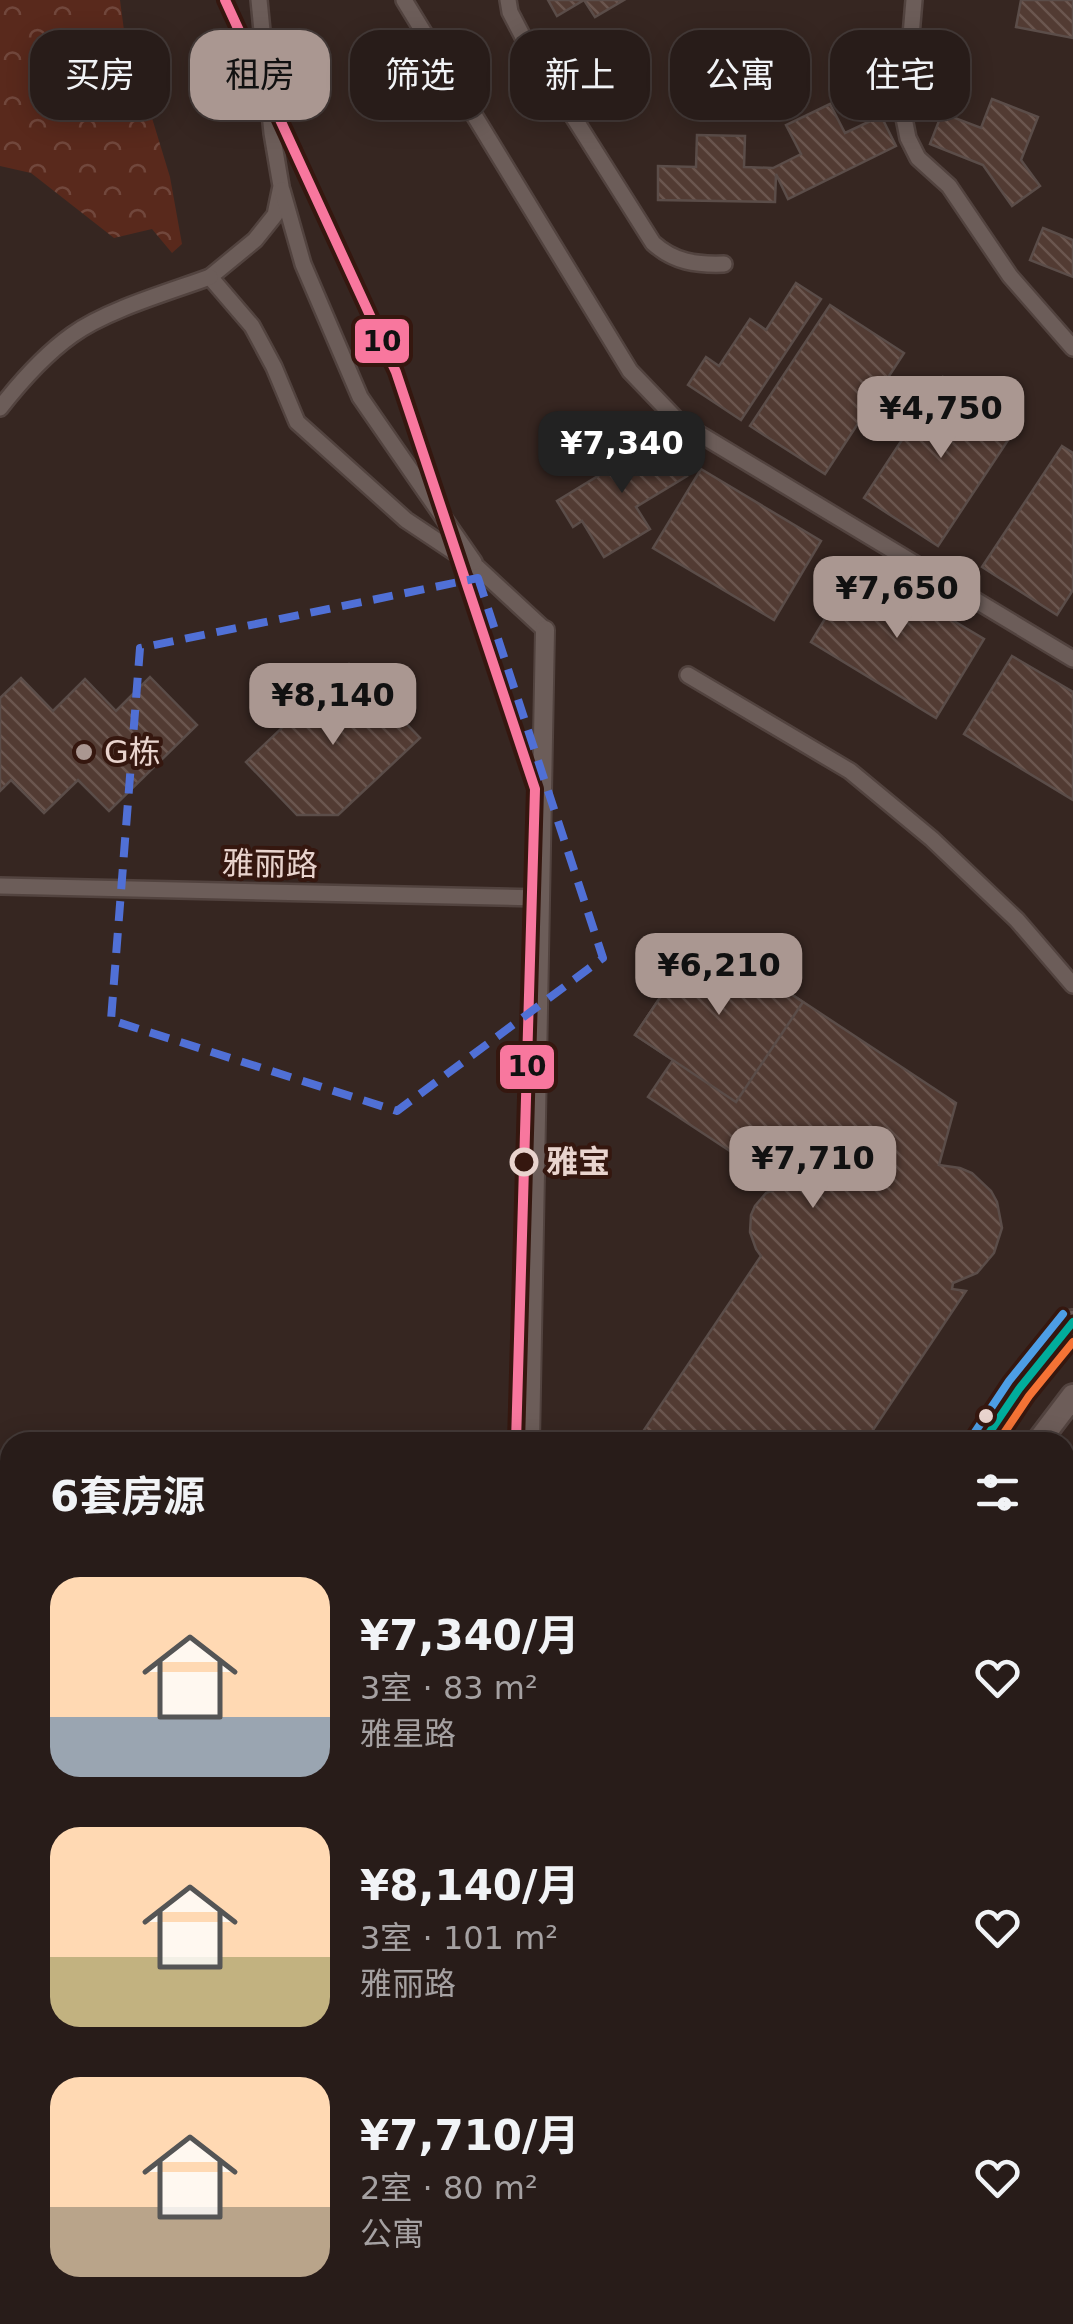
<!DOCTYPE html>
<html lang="zh">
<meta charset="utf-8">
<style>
body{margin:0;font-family:"DejaVu Sans","Noto Sans SC",sans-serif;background:#302522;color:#f1f3f6;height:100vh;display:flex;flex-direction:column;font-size:38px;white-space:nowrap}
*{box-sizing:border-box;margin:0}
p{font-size:32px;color:#a5a1a2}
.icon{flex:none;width:55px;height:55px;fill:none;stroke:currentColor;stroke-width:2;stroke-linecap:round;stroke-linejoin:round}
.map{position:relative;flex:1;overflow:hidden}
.sheet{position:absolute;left:0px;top:1432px;width:1075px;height:892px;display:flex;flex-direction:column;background:#281c19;border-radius:30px 30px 0 0;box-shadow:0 5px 25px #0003,0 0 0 2px #443a38}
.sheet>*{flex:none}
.banner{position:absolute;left:30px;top:30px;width:1015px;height:90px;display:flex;gap:20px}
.price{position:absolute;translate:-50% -85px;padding:0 22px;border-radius:20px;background:#aa9791;color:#111;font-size:32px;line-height:65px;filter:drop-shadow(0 2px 5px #0008)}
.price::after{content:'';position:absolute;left:50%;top:60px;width:30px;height:22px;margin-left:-15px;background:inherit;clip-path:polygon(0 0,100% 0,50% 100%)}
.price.active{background:#222;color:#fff}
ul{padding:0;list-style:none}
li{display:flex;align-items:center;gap:30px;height:250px;padding:0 50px}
li span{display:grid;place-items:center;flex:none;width:280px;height:200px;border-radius:30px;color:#555}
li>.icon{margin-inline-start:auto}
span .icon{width:120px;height:120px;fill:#fffc;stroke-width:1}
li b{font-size:42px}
h2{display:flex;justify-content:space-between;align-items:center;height:120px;padding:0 50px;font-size:42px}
.chip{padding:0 35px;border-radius:30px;background:#281c19;box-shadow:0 5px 25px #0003,0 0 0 2px #443a38;font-size:35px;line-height:90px}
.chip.active{background:#aa9791;color:#111}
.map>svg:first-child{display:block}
.forest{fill:url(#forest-crowns)}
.building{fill:url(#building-back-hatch);stroke:#5b4d49;stroke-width:2.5}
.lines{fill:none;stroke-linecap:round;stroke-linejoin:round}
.minor-casing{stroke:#52433f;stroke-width:20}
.tertiary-casing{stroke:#52433f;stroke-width:22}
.primary-casing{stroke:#52433f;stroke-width:28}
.minor{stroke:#6c5d59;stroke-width:15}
.tertiary{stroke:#6c5d59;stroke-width:18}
.primary{stroke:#6d5d59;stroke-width:22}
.bus-1-casing{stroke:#35170f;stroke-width:15}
.bus-2-casing{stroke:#35170f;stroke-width:15}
.bus-3-casing{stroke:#35170f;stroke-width:15}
.bus-1{stroke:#01ad9c;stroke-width:8}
.bus-2{stroke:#f57335;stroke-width:8}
.bus-3{stroke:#4d9ee5;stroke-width:8}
.metro-1-casing{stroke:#35170f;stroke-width:18}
.metro-1{stroke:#f8779e;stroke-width:10}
.marked{fill:none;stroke:#5070d6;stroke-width:8;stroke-dasharray:20 12;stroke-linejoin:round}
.poi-dot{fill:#aa9791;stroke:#35170f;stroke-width:4}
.stop-dot{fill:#35170f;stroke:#e9d4ce;stroke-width:5}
.bus-dot{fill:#e9d4ce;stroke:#35170f;stroke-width:4}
.labels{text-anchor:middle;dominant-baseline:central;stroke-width:8;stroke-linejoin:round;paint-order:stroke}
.poi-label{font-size:32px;fill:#e9d4ce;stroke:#35170f;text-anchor:start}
.street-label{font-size:32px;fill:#e9d4ce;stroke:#35170f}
.stop-label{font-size:32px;font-weight:bold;fill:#e9d4ce;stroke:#35170f;text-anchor:start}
.line-badge{stroke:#35170f;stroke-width:4}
.pale-badge-label{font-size:28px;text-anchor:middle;font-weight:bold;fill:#111}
</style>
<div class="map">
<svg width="1073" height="2324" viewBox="0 0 1073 2324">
<defs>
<pattern id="forest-crowns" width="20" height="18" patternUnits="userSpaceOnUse" patternTransform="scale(2.5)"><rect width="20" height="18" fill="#59291c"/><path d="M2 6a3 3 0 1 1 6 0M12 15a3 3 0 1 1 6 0" fill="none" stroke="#71473c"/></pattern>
<pattern id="building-back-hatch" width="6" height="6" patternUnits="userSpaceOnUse" patternTransform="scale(2.5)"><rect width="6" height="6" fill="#523b33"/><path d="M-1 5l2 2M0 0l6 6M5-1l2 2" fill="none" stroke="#6b564f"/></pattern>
</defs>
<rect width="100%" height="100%" fill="#362621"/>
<!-- forest -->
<g class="forest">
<polygon points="0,0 120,0 125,38 140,64 145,95 170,177 182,244 172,253 152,229 114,238 31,173 0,166"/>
<polygon points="1073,1766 1073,2324 719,2324 722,2315 1065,2315 1065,1767"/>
</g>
<!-- building -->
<g class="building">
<polygon points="548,0 584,0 557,16"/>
<polygon points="584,0 624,0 595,17"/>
<polygon points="1021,0 1073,0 1073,38 1016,27"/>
<polygon points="992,99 1038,117 1021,160 1040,186 1012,206 983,165 930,144 942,113 981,128"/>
<polygon points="830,104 845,133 881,116 896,146 788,199 776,174 775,202 658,200 658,166 696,167 697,135 745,136 744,167 773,168 801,154 786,125"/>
<polygon points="1043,228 1073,240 1073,277 1030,260"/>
<polygon points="796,283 821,299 741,420 688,385 706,357 719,366 750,319 766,330"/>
<polygon points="830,305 904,353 825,474 750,426"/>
<polygon points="943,377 1018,425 938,546 864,498"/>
<polygon points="662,437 687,476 636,507 650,529 604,557 582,521 573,527 557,501"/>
<polygon points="1062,446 1073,453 1073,590 1057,615 982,567"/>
<polygon points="701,469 821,541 774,620 653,548"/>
<polygon points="858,564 984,639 936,718 811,642"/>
<polygon points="1012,656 1073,692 1073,800 964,734"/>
<polygon points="349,664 420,738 338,815 297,815 246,762"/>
<polygon points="150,677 197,725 109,811 78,780 44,813 11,780 0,791 0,698 21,678 53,711 85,679 116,711"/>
<polygon points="702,935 956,1103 939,1165 960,1168 972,1173 991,1191 997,1202 1002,1228 994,1253 977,1273 953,1283 952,1289 966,1291 865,1442 636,1442 761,1256 756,1249 750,1232 751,1215 755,1206 766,1193 783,1186 648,1097 673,1060 635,1035"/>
<polygon points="702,935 803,1002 736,1102 635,1035"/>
<polygon points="0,1480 10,1500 10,1569 0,1578"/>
<polygon points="1073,1613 1073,1713 1065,1707 1065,1625"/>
<polygon points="0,1811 10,1811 10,1884 0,1883"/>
<polygon points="0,1926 10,1926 10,2277 0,2276"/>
<polygon points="0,2307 10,2307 10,2315 26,2315 26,2324 0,2324"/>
</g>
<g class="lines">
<defs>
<g id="minor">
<polyline points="259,0 272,133 281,186 275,215 255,240 210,277 252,326 274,367 297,422 406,520 478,568 545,630"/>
<polyline points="404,0 630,371 678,421 1073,659"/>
<path d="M 508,0 L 510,12 L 523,37 L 653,243 C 674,262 696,265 724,264"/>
<polyline points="914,0 904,118 908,138 918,158 949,186 1010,276 1073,348"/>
<polyline points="282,190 303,264 360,397 474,562"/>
<path d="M 0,408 C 21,381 44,355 72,335 C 106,310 169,292 210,277"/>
<polyline points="688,675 850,771 932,839 1017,920 1073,985"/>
<polyline points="0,886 539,898"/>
<polyline points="510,2324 510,2315"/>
</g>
<g id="tertiary">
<polyline points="530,1442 545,630"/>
<polyline points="0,1743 10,1743"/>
<polyline points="0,1767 10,1767"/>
</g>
<g id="primary">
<polyline points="983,1442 1019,1389 1073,1322"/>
<polyline points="1038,1442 1073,1396"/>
<polyline points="639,2324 641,2315"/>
<polyline points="678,2324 680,2315"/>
</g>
</defs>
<!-- minor casing -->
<use href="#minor" class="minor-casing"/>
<!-- tertiary casing -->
<use href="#tertiary" class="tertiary-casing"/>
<!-- primary casing -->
<use href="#primary" class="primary-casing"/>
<!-- minor -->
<use href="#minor" class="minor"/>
<!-- tertiary -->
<use href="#tertiary" class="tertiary"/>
<!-- primary -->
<use href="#primary" class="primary"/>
<defs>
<polyline id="bus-1" points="983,1442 1019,1389 1073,1322"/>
<polyline id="bus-2" points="998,1442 1029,1396 1073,1342"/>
<polyline id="bus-3" points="973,1435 1009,1381 1063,1314"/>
</defs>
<!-- bus-1 casing -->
<use href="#bus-1" class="bus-1-casing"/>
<!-- bus-2 casing -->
<use href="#bus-2" class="bus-2-casing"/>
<!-- bus-3 casing -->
<use href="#bus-3" class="bus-3-casing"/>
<!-- bus-1 -->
<use href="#bus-1" class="bus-1"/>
<!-- bus-2 -->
<use href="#bus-2" class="bus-2"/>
<!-- bus-3 -->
<use href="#bus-3" class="bus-3"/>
<defs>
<polyline id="metro-1" points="225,0 396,372 535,789 516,1442"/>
</defs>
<!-- metro-1 casing -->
<use href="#metro-1" class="metro-1-casing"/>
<!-- metro-1 -->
<use href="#metro-1" class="metro-1"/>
</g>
<!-- marked area -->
<path class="marked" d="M 478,578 L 603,958 L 397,1111 L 111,1020 L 140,648 Z"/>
<!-- markers -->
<circle class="poi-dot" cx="84" cy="752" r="10"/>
<circle class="stop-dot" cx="524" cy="1162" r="12"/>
<circle class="bus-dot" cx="986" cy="1416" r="9"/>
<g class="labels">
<!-- poi labels -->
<g class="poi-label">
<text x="104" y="752">G栋</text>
</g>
<!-- street labels -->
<g class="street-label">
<text transform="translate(270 864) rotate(1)">雅丽路</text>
</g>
<!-- stop labels -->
<g class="stop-label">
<text x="546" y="1162">雅宝</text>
</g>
</g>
<g class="line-badge">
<rect x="353" y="317" width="58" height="48" rx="10" fill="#f8779e"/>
<rect x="498" y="1043" width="58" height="48" rx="10" fill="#f8779e"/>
</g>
<g class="pale-badge-label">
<text x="382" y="351">10</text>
<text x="527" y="1076">10</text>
</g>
</svg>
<b class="price" style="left:941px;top:461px">¥4,750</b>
<b class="price active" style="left:622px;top:496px">¥7,340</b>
<b class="price" style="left:897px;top:641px">¥7,650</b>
<b class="price" style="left:333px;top:748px">¥8,140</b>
<b class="price" style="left:719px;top:1018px">¥6,210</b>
<b class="price" style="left:813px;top:1211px">¥7,710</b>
<div class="banner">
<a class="chip">买房</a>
<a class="chip active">租房</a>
<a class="chip">筛选</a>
<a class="chip">新上</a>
<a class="chip">公寓</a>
<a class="chip">住宅</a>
</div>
<section class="sheet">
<h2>6套房源<svg class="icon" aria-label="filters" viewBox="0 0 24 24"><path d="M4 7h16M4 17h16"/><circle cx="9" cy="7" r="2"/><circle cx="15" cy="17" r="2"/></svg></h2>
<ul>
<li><span style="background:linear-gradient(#ffd9b3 70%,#9aa5b1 0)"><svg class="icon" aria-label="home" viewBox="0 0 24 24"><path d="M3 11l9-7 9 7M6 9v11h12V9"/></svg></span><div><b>¥7,340/月</b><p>3室 · 83 m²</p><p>雅星路</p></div><svg class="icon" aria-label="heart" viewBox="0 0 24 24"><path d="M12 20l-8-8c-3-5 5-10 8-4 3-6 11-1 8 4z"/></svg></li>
<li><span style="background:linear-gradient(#ffd9b3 65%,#c2b280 0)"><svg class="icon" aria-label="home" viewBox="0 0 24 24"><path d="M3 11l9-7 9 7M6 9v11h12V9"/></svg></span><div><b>¥8,140/月</b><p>3室 · 101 m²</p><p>雅丽路</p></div><svg class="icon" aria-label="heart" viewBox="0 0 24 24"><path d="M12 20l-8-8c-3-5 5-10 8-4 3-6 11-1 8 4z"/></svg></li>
<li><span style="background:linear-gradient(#ffd9b3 65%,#b9a48a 0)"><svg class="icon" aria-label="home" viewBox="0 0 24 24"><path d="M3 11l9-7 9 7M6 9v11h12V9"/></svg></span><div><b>¥7,710/月</b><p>2室 · 80 m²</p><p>公寓</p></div><svg class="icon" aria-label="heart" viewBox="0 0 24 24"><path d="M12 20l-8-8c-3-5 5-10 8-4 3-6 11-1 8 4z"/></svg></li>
</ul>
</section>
</div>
